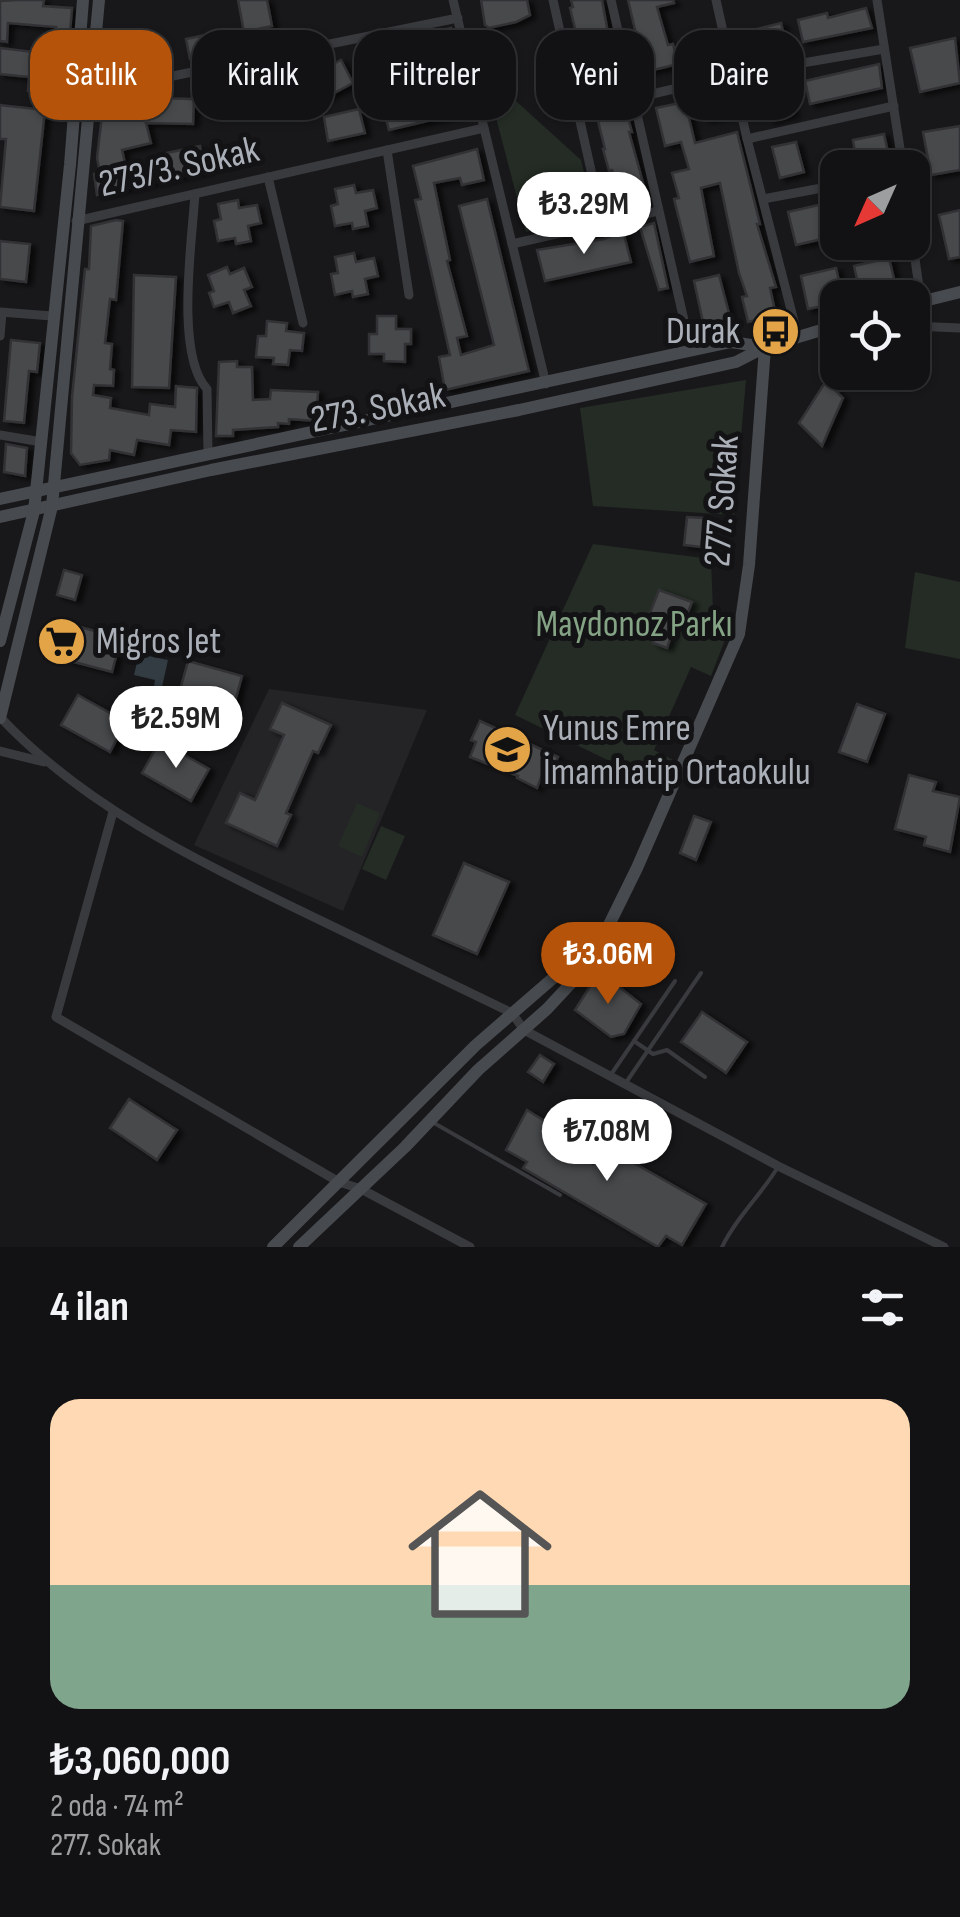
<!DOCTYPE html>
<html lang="tr">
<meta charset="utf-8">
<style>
body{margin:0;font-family:"Sofia Sans Condensed",sans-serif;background:#1b1b1d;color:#f1f3f6;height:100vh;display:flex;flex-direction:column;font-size:38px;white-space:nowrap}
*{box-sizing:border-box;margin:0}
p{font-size:32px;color:#9c9ea0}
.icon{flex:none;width:55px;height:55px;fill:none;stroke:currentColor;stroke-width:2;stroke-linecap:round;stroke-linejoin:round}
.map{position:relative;height:1247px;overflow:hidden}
.side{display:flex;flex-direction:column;background:#121214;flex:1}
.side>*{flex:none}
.guide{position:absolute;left:30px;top:30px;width:900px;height:90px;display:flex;gap:20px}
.needle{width:65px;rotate:225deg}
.controls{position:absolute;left:820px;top:150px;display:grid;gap:20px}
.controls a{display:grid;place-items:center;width:110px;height:110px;border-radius:20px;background:#121214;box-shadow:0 2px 8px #0004,0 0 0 2px #313234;font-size:50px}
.price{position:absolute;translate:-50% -85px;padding:0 22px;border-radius:35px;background:#fff;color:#222;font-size:32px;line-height:65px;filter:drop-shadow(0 2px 5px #0008)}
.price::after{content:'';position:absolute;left:50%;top:60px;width:30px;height:22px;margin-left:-15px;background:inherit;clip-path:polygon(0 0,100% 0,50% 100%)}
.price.current{background:#b45309;color:#fff}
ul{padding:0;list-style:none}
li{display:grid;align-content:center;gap:20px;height:530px;padding:0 50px}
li+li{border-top:2px solid #313234}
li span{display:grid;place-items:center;height:310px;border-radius:30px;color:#555}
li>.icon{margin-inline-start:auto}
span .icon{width:180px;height:180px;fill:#fffc;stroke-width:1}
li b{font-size:42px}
h2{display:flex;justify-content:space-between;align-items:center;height:120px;padding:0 50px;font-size:42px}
.chip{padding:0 35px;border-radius:30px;background:#121214;box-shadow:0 2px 8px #0004,0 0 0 2px #313234;font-size:35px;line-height:90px}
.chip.current{background:#b45309;color:#fff}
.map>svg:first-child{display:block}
.built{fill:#242427}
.green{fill:#242c25}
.water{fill:#323c42}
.building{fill:#47484c;stroke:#323236;stroke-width:2.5;filter:url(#shadow)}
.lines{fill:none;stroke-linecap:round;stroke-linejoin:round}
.lane{stroke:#393a3e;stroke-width:4}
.street{stroke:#393a3e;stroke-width:9}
.secondary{stroke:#474a4e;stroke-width:12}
.labels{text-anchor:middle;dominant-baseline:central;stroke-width:10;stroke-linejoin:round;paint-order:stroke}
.street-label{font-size:38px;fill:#abb0b8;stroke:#131315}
.poi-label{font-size:38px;fill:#abb0b8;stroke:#131315;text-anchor:start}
.park-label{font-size:38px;fill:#84a284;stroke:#131315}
</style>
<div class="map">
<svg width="960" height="1247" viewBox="0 0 960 1247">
<defs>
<filter id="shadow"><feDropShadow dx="5.5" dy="3" stdDeviation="2.5" flood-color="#0009"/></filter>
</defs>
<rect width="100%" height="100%" fill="#18181a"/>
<!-- built -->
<polygon class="built" points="269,689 427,710 343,911 194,845"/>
<!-- green -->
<g class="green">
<polygon points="484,72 581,160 595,219 526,232"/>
<polygon points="746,380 734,515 593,506 580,408"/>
<polygon points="593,544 711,559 713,611 733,619 711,676 691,667 654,750 673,760 661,786 515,715"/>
<polygon points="915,572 960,582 960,659 905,648"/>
<polygon points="357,803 380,813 362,857 338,846"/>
<polygon points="381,826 405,836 386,880 362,869"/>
</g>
<!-- water -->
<polygon class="water" points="139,654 168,660 162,687 154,686 155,680 134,675"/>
<!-- building -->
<g class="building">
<polygon points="17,0 44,0 43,6 72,8 70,32 55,31 56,27 8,23 7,42 0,41 0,1"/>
<polygon points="238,0 267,0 272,26 244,32"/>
<polygon points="481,0 527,0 530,15 516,22 489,28 485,25"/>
<polygon points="571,0 602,0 615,71 632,132 629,132 647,197 620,203 612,170 609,171 603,149 605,149 570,8 573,7"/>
<polygon points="628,0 673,0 674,3 657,7 668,45 673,44 678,64 645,72"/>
<polygon points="866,8 872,28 803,42 798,20 827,13 828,18"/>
<polygon points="781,23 786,43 757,50 753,30"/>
<polygon points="451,28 458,57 425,66 418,36"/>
<polygon points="210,34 214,55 190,59 186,39"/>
<polygon points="955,38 960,83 920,92 910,48"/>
<polygon points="400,39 407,68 374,77 366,47"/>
<polygon points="0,48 51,54 47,93 28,91 29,77 0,74"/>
<polygon points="341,60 353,83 321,100 308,77"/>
<polygon points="284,62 300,96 276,106 260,72"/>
<polygon points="879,64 882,88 810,104 805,81"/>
<polygon points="214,77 240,77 240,114 214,113"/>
<polygon points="462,82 470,111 389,130 381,101"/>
<polygon points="786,84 793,114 770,120 762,90"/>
<polygon points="142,93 143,98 194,99 193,124 146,123 151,143 122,150 126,167 164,160 162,154 200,146 205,171 97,195 94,174 100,173 97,158 104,98"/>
<polygon points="728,93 733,113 706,119 701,99"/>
<polygon points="685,102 695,143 737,132 760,224 757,224 776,287 770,288 776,315 748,322 742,297 747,296 739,273 720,183 701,188 714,256 690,262 674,199 679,198 672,173 689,169 681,142 665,146 656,108"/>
<polygon points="0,105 45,110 34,211 0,207 6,139 0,139"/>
<polygon points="359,109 365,133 328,141 324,117"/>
<polygon points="960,126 960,170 931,175 923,132"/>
<polygon points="884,134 889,157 857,163 853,140"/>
<polygon points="796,142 804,172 780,178 772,147"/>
<polygon points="477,149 484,180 462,185 460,178 434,183 450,260 447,261 467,336 457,338 461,355 494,345 459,206 487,199 529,371 445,390 439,357 450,355 415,200 421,199 413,166"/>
<polygon points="354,185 356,193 373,190 377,208 365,211 368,226 353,229 352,223 335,226 331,206 338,204 335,189"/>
<polygon points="238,200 239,208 257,205 261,223 248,226 251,241 236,244 235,238 218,241 214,221 221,219 218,204"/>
<polygon points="823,204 831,237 796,245 788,212"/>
<polygon points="960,210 960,257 949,259 939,215"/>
<polygon points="116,220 123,221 116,300 110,299 105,343 112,344 110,369 114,370 113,386 94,385 93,395 111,398 110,408 149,415 150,404 175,407 176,386 197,388 196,432 171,430 169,445 137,440 134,455 110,450 109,460 80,465 71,453 72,397 85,269 89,269 91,226"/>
<polygon points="654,223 668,288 659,290 640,227"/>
<polygon points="623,231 631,262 545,281 537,250 604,239"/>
<polygon points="0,241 30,244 26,282 0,279"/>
<polygon points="354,253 356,262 374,258 378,276 365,279 368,294 353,297 352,291 335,295 331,274 338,273 335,257"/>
<polygon points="889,258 897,291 861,298 854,266"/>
<polygon points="227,267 230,274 244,268 252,287 244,290 251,306 233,313 229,302 214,307 209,293 214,291 208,275"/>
<polygon points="836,268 843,298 838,298 838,303 808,309 801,276"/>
<polygon points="134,275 176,277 169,388 132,387"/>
<polygon points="719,275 732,325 705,331 694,281"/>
<polygon points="377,316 396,316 396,329 411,329 411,344 405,344 405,362 384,361 384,354 369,354 369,334 377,334"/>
<polygon points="267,321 287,323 286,331 304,333 302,351 290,350 288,365 273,364 274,358 256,357 258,336 266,336"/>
<polygon points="11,340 40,343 37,372 29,371 24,423 4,421"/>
<polygon points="237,361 237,367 252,367 253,400 270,399 271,390 318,392 316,421 289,419 289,424 278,423 278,427 233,430 233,436 216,436 219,362"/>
<polygon points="826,381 843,398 822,446 799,423"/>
<polygon points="6,444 27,448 25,476 4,472"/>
<polygon points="687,517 705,518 701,547 684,545"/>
<polygon points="64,570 82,575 75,600 57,595"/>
<polygon points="659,590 692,602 683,625 676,623 667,648 653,643 662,618 650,613"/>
<polygon points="69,624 121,638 112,672 59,658"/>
<polygon points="188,661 242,676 233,709 179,694"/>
<polygon points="78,695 126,722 110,752 61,725"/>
<polygon points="282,703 331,725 318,753 313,751 286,813 291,815 277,846 226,823 240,793 255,800 284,735 270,729"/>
<polygon points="857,704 885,714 867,762 839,752"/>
<polygon points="480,721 558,757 549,778 542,775 537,788 517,778 518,776 470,757 476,742 471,740"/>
<polygon points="160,741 209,769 191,801 142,773"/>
<polygon points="909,775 936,782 933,791 960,797 950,852 924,845 926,837 895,829"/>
<polygon points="694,816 711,822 696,860 680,853"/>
<polygon points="464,863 509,882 477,954 433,935"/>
<polygon points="600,977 606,981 608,978 641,1004 624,1034 611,1037 575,1010 594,980 597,982"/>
<polygon points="702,1012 747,1042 726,1073 681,1042"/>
<polygon points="540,1055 554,1064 543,1082 528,1072"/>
<polygon points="129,1099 177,1130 157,1160 110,1128"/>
<polygon points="527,1110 561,1131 560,1133 574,1142 569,1150 593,1164 604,1146 706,1204 682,1245 666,1236 658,1247 523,1168 527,1162 506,1150"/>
</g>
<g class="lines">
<!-- lane -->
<g class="lane">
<polyline points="634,1041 653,1054 667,1050 705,1077"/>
<polyline points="610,1076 675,981"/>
<polyline points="625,1084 701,973"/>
<polyline points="434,1123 560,1195"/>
<path d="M 722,1247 C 736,1218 759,1197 776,1170"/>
</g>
<!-- street -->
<g class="street">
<polyline points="453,0 546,384"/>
<polyline points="553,0 603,224"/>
<polyline points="611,0 691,351"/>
<polyline points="716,0 747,139 795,325 794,337"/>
<polyline points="877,0 903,168"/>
<polyline points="89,93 458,18"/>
<polyline points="631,99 733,75 884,49"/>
<polyline points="747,139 894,106"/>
<polyline points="387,150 409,295"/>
<polyline points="268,177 303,323"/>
<path d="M 195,194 C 192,241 175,355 207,389 L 208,454"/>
<polyline points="763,199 838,185"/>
<polyline points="76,221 484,128"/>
<polyline points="912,238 921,301"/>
<polyline points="512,244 658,211"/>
<polyline points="0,312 52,316"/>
<polyline points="912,326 960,328"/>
<polyline points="0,336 2,313"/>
<polyline points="0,435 42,442"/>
<path d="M 0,717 C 83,805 192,858 299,910 C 370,945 441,979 512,1013 L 524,1030 L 778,1166 L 944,1247"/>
<polyline points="0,751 44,762"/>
<polyline points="113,812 56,1017 339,1182 361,1189 470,1247"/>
</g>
<!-- secondary -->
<g class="secondary">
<polyline points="912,304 960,292"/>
<polyline points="0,499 731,342 765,347"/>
<polyline points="0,517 211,470 519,410 736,362 765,347 838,325"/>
<polyline points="0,641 34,511 70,165 83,0"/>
<polyline points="0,718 52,506 99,0"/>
<polyline points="273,1247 476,1045 597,940"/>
<polyline points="299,1247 405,1147 478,1070 547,1009 587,966 606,931 637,868 739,634 749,565 765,347"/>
</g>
</g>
<!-- icons -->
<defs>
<symbol id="bus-disc" viewBox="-11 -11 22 22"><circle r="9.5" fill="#e3a347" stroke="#131315"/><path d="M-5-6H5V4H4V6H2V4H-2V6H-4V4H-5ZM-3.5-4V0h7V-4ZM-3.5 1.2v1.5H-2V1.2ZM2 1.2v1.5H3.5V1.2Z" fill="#111"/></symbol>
<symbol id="supermarket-disc" viewBox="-11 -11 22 22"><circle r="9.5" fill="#e3a347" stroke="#131315"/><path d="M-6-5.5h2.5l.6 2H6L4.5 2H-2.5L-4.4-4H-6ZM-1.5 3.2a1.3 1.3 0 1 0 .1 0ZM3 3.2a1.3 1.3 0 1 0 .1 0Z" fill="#111"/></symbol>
<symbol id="school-disc" viewBox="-11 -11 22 22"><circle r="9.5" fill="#e3a347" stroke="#131315"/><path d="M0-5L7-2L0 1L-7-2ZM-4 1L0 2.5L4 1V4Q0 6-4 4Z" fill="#111"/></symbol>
</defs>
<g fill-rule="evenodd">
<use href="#bus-disc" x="748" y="304" width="55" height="55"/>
<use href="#supermarket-disc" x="34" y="614" width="55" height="55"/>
<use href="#school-disc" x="480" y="722" width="55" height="55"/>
</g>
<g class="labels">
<!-- street labels -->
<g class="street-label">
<text transform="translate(179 167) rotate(-13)">273/3. Sokak</text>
<text transform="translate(378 408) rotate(-11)">273. Sokak</text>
<text transform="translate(722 501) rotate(-86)">277. Sokak</text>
</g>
<!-- poi labels -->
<g class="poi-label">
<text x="740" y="331" text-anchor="end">Durak</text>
<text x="96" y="641">Migros Jet</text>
<text x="543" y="728">Yunus Emre<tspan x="543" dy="44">İmamhatip Ortaokulu</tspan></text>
</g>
<!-- park labels -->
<g class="park-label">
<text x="634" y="624">Maydonoz Parkı</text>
</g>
</g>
</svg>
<div class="controls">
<a><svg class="needle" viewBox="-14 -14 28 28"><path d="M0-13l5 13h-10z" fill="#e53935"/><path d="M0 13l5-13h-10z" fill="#9c9ea0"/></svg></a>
<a><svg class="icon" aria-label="locate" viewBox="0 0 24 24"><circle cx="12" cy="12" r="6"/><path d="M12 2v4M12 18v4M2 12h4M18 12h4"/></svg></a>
</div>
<b class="price" style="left:584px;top:257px">₺3.29M</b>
<b class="price" style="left:176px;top:771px">₺2.59M</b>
<b class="price current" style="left:608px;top:1007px">₺3.06M</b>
<b class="price" style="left:607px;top:1184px">₺7.08M</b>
<div class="guide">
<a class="chip current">Satılık</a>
<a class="chip">Kiralık</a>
<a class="chip">Filtreler</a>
<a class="chip">Yeni</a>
<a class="chip">Daire</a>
</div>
</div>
<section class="side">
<h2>4 ilan<svg class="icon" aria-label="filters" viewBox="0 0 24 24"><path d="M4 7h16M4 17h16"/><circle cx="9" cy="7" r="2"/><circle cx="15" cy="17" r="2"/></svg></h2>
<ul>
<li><span style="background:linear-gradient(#ffd9b3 60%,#7fa58c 0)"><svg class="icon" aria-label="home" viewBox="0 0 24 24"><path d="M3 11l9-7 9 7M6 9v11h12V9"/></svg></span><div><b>₺3,060,000</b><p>2 oda · 74 m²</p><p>277. Sokak</p></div></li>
</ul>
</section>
